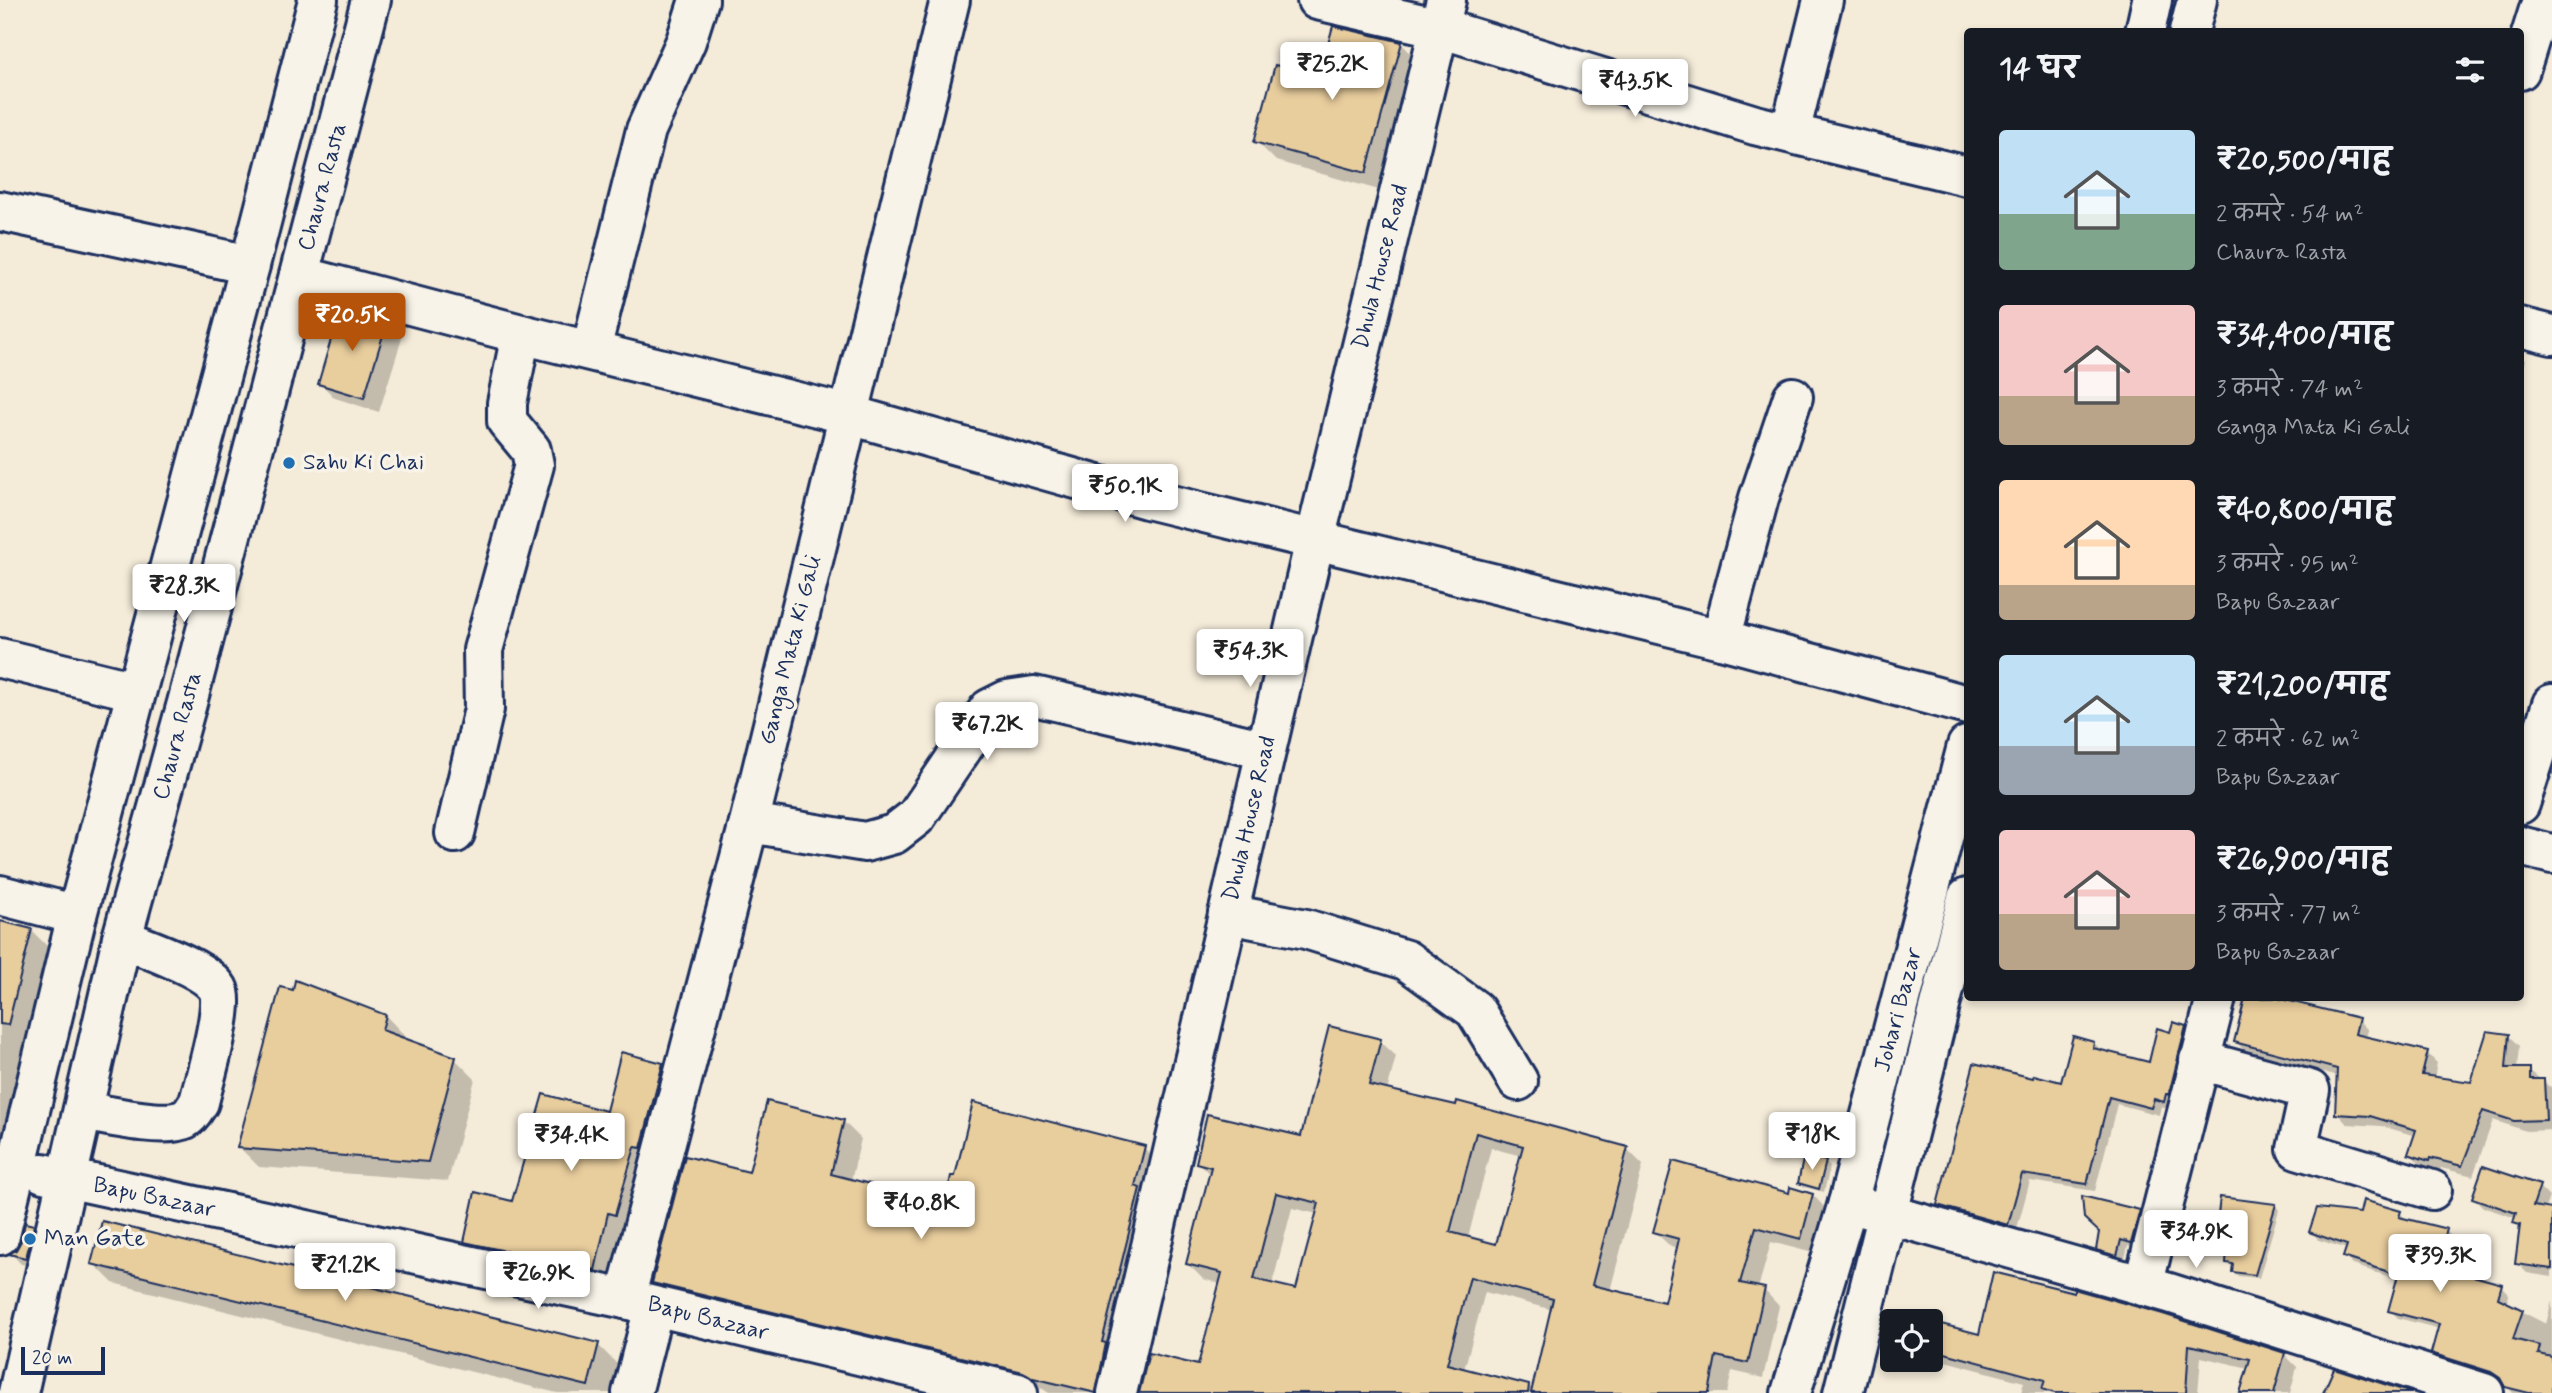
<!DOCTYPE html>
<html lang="hi">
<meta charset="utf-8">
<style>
body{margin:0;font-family:Mynerve,"Playpen Sans Deva",sans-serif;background:#20242c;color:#f1f3f6;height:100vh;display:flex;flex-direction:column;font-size:26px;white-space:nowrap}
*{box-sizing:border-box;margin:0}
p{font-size:23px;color:#9ea1a6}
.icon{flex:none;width:38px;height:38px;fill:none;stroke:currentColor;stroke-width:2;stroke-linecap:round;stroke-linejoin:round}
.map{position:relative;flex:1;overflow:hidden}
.side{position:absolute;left:1964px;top:28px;width:560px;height:973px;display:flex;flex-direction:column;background:#171b24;border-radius:7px;box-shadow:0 4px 10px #0003}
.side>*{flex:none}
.tools{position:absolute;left:1880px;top:1309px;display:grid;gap:14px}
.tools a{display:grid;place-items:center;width:63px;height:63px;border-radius:7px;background:#171b24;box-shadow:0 4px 10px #0003;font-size:35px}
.scale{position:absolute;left:21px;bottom:18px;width:84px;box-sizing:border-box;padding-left:7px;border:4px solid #1b2f5e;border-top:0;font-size:19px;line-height:24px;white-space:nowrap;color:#1b2f5e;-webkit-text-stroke:5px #f7f3e8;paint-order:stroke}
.price{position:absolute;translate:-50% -60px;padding:0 16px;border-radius:7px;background:#fff;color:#222;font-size:23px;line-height:46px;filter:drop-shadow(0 2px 4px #0008)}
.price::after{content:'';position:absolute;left:50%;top:42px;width:21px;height:16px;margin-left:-10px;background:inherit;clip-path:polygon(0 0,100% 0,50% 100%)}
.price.current{background:#b45309;color:#fff}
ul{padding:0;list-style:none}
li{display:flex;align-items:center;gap:21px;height:175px;padding:0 35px}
li span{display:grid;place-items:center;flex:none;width:196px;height:140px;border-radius:7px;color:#555}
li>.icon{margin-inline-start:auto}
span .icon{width:84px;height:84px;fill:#fffc;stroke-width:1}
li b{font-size:30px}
h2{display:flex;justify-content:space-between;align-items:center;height:84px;padding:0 35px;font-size:30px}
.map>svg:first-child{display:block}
.shadow{fill:#0003;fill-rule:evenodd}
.building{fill:#e8cd9d;stroke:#1b2f5e;stroke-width:2;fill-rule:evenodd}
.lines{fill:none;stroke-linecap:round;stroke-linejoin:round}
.minor-casing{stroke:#1b2f5e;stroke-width:44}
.minor{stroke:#f7f3e8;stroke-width:38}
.poi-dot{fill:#1f6fb2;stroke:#f7f3e8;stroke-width:2.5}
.labels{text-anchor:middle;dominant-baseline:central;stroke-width:7;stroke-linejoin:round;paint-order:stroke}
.street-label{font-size:23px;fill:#1b2f5e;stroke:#f7f3e8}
.poi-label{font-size:23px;fill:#1b2f5e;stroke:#f7f3e8;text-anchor:start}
</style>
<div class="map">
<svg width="2552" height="1393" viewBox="0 0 2552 1393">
<rect width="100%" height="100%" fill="#f4ebd9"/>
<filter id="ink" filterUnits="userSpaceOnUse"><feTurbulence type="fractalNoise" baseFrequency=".0143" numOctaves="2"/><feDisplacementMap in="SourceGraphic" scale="14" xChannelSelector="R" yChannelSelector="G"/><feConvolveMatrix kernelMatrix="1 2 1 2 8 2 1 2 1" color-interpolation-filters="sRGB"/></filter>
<g filter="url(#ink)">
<!-- shadow -->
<g class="shadow">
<polygon points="1401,43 1421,64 1386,192 1276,161 1256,141 1320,79"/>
<polygon points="386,323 402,338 379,412 335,398 320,383"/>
<polygon points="2520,354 2526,360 2523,369 2520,368"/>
<polygon points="0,923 31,930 51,950 5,1138 0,1137"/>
<polygon points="2247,998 2270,998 2358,1020 2368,1030 2366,1038 2427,1053 2437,1063 2434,1079 2472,1084 2508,1035 2519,1046 2517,1070 2529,1070 2552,1089 2552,1130 2526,1131 2493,1120 2473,1176 2441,1168 2440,1171 2421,1164 2410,1154 2416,1136 2382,1126 2347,1124 2337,1113 2339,1076 2246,1052 2236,1042"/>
<polygon points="386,1016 406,1037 405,1040 455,1059 475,1079 448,1181 259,1167 239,1147"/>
<polygon points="2185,1027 2193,1035 2171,1109 2161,1106 2159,1115 2117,1104 2095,1191 2030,1181 2016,1232 1947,1213 1939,1205 2034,1081 2062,1084 2094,1043 2102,1051 2150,1064 2172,1034"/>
<path d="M 1380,1041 L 1396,1056 L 1387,1091 L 1627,1149 L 1643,1165 L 1610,1291 L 1665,1304 L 1678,1249 L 1671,1247 L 1655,1232 L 1790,1195 L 1813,1195 L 1828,1211 L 1817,1254 L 1771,1242 L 1758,1289 L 1764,1290 L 1779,1306 L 1763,1378 L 1732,1371 L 1727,1393 L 1141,1393 L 1200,1367 L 1221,1284 L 1203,1279 L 1188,1264 L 1211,1175 L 1198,1163 L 1303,1138 ZM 1491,1148 L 1522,1156 L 1497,1246 L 1468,1238 ZM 1292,1208 L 1318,1214 L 1297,1291 L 1272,1285 ZM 1485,1292 L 1553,1310 L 1534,1388 L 1464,1370 Z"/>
<polygon points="662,1065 676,1078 629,1228 621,1226 608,1283 479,1255 466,1241 514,1203"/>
<polygon points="843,1121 861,1139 851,1181 946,1205 1144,1148 1162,1166 1117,1393 1049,1393 1043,1389 672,1301 654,1282 751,1174"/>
<polygon points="1825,1162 1830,1167 1824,1192 1804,1187 1799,1183"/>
<polygon points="2539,1187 2549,1197 2539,1226 2483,1207 2474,1198"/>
<polygon points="2275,1205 2279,1210 2259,1278 2238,1276 2234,1272 2234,1267 2228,1262 2230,1228 2223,1228 2219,1223"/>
<polygon points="2139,1212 2146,1219 2139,1249 2128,1246 2124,1262 2105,1257 2098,1249"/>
<polygon points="2400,1213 2408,1221 2446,1231 2454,1239 2446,1271 2501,1286 2509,1294 2507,1304 2546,1324 2552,1301 2552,1393 2513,1393 2501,1380 2441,1361 2433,1353 2440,1329 2398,1318 2390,1310 2399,1280 2353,1265 2345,1257 2347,1249 2319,1240 2311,1232 2362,1215"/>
<polygon points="33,1227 43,1237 36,1267 21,1264 12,1254 18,1251"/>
<polygon points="2552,1240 2552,1277 2527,1273 2517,1263"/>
<polygon points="93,1263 598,1345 618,1365 611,1393 557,1393 113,1283"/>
<polygon points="1995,1274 2284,1354 2297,1367 2290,1393 2242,1393 2249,1368 2201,1357 2198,1393 2021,1393 2024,1382 1930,1357 1930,1322 1980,1336"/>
<polygon points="1910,1317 1926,1321 1909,1321"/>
</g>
<!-- building -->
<g class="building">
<polygon points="1333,26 1402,42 1366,173 1254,142 1275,65 1319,76"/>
<polygon points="340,309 387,322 364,398 318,384"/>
<polygon points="0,921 32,929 8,1025 0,1024"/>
<polygon points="295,980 386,1015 382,1030 456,1057 428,1162 237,1148 280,987 293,990"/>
<polygon points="2245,998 2277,998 2359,1018 2355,1034 2428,1051 2422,1075 2471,1082 2487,1031 2509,1034 2506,1068 2530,1068 2530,1079 2544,1079 2546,1120 2514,1121 2483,1111 2462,1166 2430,1158 2429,1161 2408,1154 2416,1130 2370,1116 2335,1114 2337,1069 2234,1042"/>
<polygon points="2173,1022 2186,1026 2169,1094 2166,1094 2164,1102 2154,1099 2151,1108 2109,1097 2087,1184 2022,1174 2008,1225 1937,1205 1974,1063 2033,1078 2034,1075 2061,1082 2073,1036 2094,1042 2093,1048 2149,1062 2157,1028 2170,1032"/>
<path d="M 1329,1026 L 1381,1039 L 1369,1085 L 1456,1105 L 1457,1101 L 1628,1147 L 1592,1285 L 1664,1302 L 1679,1239 L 1653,1232 L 1673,1161 L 1789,1193 L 1790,1187 L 1813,1194 L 1801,1239 L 1756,1227 L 1740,1283 L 1765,1288 L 1748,1363 L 1716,1356 L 1709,1393 L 1531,1393 L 1553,1299 L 1470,1277 L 1447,1364 L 1529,1385 L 1528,1393 L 1139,1393 L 1149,1353 L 1198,1365 L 1222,1273 L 1186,1264 L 1211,1167 L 1196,1163 L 1207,1114 L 1301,1136 ZM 1476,1133 L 1523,1146 L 1496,1244 L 1450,1232 ZM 1276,1193 L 1319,1203 L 1296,1289 L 1254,1279 Z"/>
<polygon points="621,1052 663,1063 641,1148 635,1147 615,1215 608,1213 595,1270 464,1242 475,1192 512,1201 543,1094 606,1111"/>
<polygon points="767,1101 844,1120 831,1174 945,1203 951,1176 955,1176 973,1102 1145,1146 1135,1186 1140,1188 1102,1342 1106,1343 1096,1393 1033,1378 1023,1372 652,1283 685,1156 749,1172"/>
<polygon points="1804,1155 1826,1161 1819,1189 1798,1183"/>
<polygon points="2483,1166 2540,1185 2533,1206 2552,1209 2552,1269 2515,1264 2520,1225 2513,1223 2516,1213 2472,1198"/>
<polygon points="2082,1196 2140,1210 2131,1243 2121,1240 2117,1256 2096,1250 2099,1232 2084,1218"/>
<polygon points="2220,1197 2276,1204 2255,1275 2232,1272 2233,1264 2226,1263 2229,1224 2217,1224"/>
<polygon points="2363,1200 2401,1211 2399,1217 2447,1229 2437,1266 2502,1284 2498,1298 2523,1310 2513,1339 2540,1346 2538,1354 2552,1357 2552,1393 2529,1393 2505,1387 2500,1378 2491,1372 2431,1353 2439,1324 2388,1311 2398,1275 2343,1257 2347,1245 2309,1232 2317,1208 2360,1213"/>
<polygon points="102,1221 599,1343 588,1386 91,1264"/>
<polygon points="25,1223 34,1225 26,1258 9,1254 16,1250 21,1241"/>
<polygon points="1993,1272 2074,1292 2074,1289 2163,1314 2285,1353 2274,1393 2240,1393 2250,1359 2189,1345 2186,1393 2054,1393 2042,1389 2045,1380 1930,1349 1930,1321 1979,1334"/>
<polygon points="2334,1368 2412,1393 2323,1393"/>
</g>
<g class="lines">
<defs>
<g id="minor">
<polyline points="1317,0 1440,28 1755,125 1967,176"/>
<polyline points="2145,32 2152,0"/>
<polyline points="2189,32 2197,0"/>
<polyline points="2520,70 2542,0"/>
<polyline points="1790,133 1823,0"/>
<polyline points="0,211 250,265"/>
<polyline points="300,276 521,334 850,415 1147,499 1721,639 1967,705"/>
<polyline points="2520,327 2552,335"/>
<polyline points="591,350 646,130 686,41 699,0"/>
<polyline points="1721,639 1759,498 1793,397"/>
<polyline points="0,658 135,691"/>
<polyline points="2520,804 2552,704"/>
<polyline points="749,823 865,842 894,834 916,817 989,709 1007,700 1034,696 1266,750"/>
<polyline points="455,833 484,709 483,650 534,465 531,450 507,421 507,403 521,334"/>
<polyline points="2520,846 2552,854"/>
<polyline points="0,895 77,915"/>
<polyline points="1228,914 1306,929 1406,960 1475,1010 1518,1081"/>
<polyline points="2199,1060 2310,1090 2297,1149 2432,1190"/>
<path d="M 83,1111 C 105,1115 165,1129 185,1119 C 192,1115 195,1108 199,1102 C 204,1081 227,1005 218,989 C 205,967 146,949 122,938"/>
<polyline points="43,1173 625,1299 1018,1393"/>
<polyline points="1848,1203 2169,1293 2484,1393"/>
<polyline points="0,1235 77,915 250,265 318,0"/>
<polyline points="2143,1286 2216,998"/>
<polyline points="625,1299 749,823 950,0"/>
<polyline points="18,1393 122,938 187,703 371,0"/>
<polyline points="632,1393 654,1307"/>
<polyline points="1117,1393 1315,540 1446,0"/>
<polyline points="1791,1393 1848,1203 1967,746"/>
<polyline points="1843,1393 1967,898"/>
</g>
</defs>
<!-- minor casing -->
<use href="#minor" class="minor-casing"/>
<!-- minor -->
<use href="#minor" class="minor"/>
</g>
</g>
<!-- markers -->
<g class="poi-dot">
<circle cx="289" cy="463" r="7"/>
<circle cx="30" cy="1239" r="7"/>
</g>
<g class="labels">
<!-- street labels -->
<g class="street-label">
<text transform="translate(323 187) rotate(-75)">Chaura Rasta</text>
<text transform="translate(1381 267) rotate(-76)">Dhula House Road</text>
<text transform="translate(791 650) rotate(-76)">Ganga Mata Ki Gali</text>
<text transform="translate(178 736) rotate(-75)">Chaura Rasta</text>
<text transform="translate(1250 819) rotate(-77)">Dhula House Road</text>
<text transform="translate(1899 1010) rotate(-75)">Johari Bazar</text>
<text transform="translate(154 1198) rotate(12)">Bapu Bazaar</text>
<text transform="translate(708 1319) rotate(14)">Bapu Bazaar</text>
</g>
<!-- poi labels -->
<g class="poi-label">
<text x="303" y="463">Sahu Ki Chai</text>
<text x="44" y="1239">Man Gate</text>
</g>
</g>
</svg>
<div class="tools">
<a><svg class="icon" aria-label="locate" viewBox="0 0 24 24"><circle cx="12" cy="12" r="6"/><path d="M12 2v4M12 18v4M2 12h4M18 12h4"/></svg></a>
</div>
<div class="scale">20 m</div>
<b class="price" style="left:1332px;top:102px">₹25.2K</b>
<b class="price" style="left:1635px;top:119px">₹43.5K</b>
<b class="price current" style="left:352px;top:353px">₹20.5K</b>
<b class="price" style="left:1125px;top:524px">₹50.1K</b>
<b class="price" style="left:184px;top:624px">₹28.3K</b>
<b class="price" style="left:1250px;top:689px">₹54.3K</b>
<b class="price" style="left:987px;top:762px">₹67.2K</b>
<b class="price" style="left:1812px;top:1172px">₹18K</b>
<b class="price" style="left:571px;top:1173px">₹34.4K</b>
<b class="price" style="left:921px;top:1241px">₹40.8K</b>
<b class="price" style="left:2196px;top:1270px">₹34.9K</b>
<b class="price" style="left:2440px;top:1294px">₹39.3K</b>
<b class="price" style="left:345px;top:1303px">₹21.2K</b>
<b class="price" style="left:538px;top:1311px">₹26.9K</b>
<section class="side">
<h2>14 घर<svg class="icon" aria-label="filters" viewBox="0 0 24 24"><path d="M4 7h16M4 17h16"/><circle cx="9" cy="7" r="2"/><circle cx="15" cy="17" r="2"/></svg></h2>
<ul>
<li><span style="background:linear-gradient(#bfe0f5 60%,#7fa58c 0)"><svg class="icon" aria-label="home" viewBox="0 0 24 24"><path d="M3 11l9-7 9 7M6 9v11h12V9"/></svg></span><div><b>₹20,500/माह</b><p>2 कमरे · 54 m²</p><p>Chaura Rasta</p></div></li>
<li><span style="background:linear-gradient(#f6c9c9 65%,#b9a48a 0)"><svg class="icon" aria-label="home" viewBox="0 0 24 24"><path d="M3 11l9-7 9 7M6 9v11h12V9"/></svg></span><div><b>₹34,400/माह</b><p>3 कमरे · 74 m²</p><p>Ganga Mata Ki Gali</p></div></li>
<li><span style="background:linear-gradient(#ffd9b3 75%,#b9a48a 0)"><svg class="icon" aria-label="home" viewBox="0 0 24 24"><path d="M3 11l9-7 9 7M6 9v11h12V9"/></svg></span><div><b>₹40,800/माह</b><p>3 कमरे · 95 m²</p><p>Bapu Bazaar</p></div></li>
<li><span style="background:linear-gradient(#bfe0f5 65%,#9aa5b1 0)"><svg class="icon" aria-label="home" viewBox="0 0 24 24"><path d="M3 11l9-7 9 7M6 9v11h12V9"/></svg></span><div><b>₹21,200/माह</b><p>2 कमरे · 62 m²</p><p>Bapu Bazaar</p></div></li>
<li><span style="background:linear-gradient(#f6c9c9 60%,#b9a48a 0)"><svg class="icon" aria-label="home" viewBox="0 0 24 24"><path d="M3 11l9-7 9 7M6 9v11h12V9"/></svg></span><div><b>₹26,900/माह</b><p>3 कमरे · 77 m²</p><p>Bapu Bazaar</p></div></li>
</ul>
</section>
</div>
